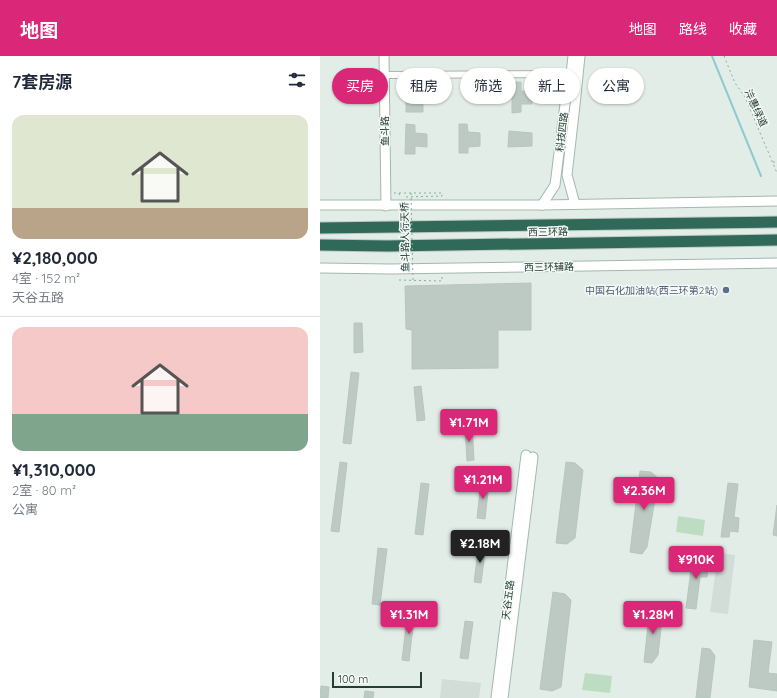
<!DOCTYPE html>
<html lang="zh">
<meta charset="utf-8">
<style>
body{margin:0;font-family:Quicksand,"Noto Sans SC",sans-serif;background:#f2f2f3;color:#1f2937;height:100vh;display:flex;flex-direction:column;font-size:15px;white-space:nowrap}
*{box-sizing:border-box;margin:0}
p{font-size:13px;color:#747a83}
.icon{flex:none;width:22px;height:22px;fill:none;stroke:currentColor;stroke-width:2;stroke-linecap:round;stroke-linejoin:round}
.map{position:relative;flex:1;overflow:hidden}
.sheet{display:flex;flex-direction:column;background:#fff;width:320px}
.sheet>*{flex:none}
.banner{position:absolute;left:12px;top:12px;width:380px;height:36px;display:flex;gap:8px}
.scale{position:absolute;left:12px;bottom:10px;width:90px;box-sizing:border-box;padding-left:4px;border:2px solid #233e34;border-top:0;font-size:11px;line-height:14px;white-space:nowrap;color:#233e34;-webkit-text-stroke:3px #f4f9f6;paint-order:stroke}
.price{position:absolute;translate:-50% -34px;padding:0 9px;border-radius:4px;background:#db2777;color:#fff;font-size:13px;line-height:26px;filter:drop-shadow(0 1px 2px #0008)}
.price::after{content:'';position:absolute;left:50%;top:24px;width:12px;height:9px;margin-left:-6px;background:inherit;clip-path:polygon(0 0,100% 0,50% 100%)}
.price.current{background:#222;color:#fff}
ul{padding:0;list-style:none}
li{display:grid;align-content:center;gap:8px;height:212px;padding:0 12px}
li+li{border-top:1px solid #e0e1e3}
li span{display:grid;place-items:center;height:124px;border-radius:12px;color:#555}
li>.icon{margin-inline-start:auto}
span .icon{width:72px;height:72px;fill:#fffc;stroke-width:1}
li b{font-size:17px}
h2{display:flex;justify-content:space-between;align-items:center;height:48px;padding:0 12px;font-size:17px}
.tag{padding:0 14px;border-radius:18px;background:#fff;box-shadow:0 1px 3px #0004;font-size:14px;line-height:36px}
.tag.current{background:#db2777;color:#fff}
header{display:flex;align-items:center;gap:24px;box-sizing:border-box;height:56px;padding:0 20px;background:#db2777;color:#fff}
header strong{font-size:19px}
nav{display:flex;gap:22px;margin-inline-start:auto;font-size:14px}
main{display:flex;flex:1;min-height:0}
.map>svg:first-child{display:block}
.built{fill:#d2ddd7}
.green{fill:#bdddc3}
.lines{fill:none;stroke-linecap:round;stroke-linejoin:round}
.stream{stroke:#8dcbd0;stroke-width:2}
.building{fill:#bccac3;stroke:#b6c6be}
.street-casing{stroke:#a6b5ae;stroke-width:8}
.secondary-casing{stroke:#a2b8af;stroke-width:11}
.highway-casing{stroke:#c1c9c6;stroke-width:13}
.path{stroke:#85af9e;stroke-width:1;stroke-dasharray:2 3;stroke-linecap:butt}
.street{stroke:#fff;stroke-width:6}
.secondary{stroke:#fff;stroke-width:9}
.highway{stroke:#306958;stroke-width:11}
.path-bridge{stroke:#85af9e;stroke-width:1;stroke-dasharray:2 3;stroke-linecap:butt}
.service-dot{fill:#5c6f8a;stroke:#f4f9f6;stroke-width:1.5}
.labels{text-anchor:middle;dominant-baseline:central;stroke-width:3;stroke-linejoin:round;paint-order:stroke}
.street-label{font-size:10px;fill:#233e34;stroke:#f4f9f6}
.service-label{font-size:10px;fill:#4e5e75;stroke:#f4f9f6;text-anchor:end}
</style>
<header>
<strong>地图</strong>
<nav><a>地图</a><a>路线</a><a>收藏</a></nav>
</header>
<main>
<section class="sheet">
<h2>7套房源<svg class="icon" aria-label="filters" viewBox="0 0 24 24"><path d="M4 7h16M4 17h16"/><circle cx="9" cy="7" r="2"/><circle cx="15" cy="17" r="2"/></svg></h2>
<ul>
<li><span style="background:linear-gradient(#dfe7d0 75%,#b9a48a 0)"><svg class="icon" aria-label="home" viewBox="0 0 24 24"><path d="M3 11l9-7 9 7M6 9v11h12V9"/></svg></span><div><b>¥2,180,000</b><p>4室 · 152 m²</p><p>天谷五路</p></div></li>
<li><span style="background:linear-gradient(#f6c9c9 70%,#7fa58c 0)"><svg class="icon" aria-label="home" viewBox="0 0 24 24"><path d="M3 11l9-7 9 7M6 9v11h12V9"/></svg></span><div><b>¥1,310,000</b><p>2室 · 80 m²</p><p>公寓</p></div></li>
</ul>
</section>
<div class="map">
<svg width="457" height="642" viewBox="0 0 457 642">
<rect width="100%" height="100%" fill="#e3ede8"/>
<!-- built -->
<g class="built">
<polygon points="398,497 415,499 408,558 390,556"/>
<polygon points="122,623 161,627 159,642 120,642"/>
</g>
<!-- green -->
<g class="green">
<polygon points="358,460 385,464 383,480 356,476"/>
<polygon points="265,617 292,620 290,637 262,634"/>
</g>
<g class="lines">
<!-- stream -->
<polyline class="stream" points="392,0 441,120"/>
</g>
<!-- building -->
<g class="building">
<polygon points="86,26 103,27 103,56 86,56"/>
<polygon points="192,26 201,26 201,35 211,35 212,48 201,48 201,56 192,57"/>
<polygon points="86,68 95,69 95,77 107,78 107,91 95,90 95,98 85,98"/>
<polygon points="139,68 147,68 148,76 160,77 160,90 148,91 148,97 139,97"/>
<polygon points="189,75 212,77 212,90 188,91"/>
<polygon points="211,227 211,274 178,274 178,312 92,313 92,274 86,273 85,230"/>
<polygon points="34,267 42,267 43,296 34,297"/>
<polygon points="31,316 39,317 31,388 23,387"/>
<polygon points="101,330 105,364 97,365 94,331"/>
<polygon points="145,370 152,370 154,404 147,405"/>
<polygon points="20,406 27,407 19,476 11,475"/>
<polygon points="246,406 255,407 263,414 255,482 247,488 236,487"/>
<polygon points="320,415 331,416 339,423 338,437 334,449 327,491 322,498 310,496"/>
<polygon points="161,426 169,427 165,463 157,462"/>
<polygon points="101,427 109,428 103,479 95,478"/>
<polygon points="408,427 418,428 414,461 419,462 418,476 410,475 409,481 401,481"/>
<polygon points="457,449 457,480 453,479"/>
<polygon points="159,488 166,489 161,527 154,526"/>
<polygon points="58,492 67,493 60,549 52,548"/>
<polygon points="373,499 383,500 388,509 387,521 380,521 376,553 366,552"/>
<polygon points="233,536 245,538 251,544 241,631 232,635 220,633"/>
<polygon points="330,550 343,555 338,599 332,607 324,606"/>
<polygon points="88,553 95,553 89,605 82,604"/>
<polygon points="145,565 153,566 148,603 140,602"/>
<polygon points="434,584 452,586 448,617 457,618 457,635 429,631"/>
<polygon points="382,592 390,593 395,600 390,642 376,642"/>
<polygon points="1,630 9,631 8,642 0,642"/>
<polygon points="45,635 54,636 53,642 44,642"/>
</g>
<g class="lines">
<defs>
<polyline id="street" points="64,19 251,18"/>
<g id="secondary">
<polyline points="64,0 66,150"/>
<polyline points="255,148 247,119 255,49 260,0"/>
<polyline points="0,149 222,149 457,145"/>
<polyline points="222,149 235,129 245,48 251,18 253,0"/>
<polyline points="0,212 70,213 457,207"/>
<polyline points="176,642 206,399"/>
<polyline points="183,642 213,401"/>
</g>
<g id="highway">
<polyline points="0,172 457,166"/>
<polyline points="0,189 67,190 457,184"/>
</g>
</defs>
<!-- street casing -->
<use href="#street" class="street-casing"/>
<!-- secondary casing -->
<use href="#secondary" class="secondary-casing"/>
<!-- highway casing -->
<use href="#highway" class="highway-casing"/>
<!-- path -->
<g class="path">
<polyline points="404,0 415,27 425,41 457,117"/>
<polyline points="453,106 457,106"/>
<polyline points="74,137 122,137 122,140 85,141"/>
<polyline points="79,137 80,141"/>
<polyline points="79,224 122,225 122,221"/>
</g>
<!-- street -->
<use href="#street" class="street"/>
<!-- secondary -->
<use href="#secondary" class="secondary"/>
<!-- highway -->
<use href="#highway" class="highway"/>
<!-- path-bridge -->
<polyline class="path-bridge" points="91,137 93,225"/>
</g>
<!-- markers -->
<circle class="service-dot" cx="406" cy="234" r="4"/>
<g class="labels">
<!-- street labels -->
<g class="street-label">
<text transform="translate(436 52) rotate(65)">沣惠绿道</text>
<text transform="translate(65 75) rotate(-91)">鱼斗路</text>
<text transform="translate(242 76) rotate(-83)">科技四路</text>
<text transform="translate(228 176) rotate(-1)">西三环路</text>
<text transform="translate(85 181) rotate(-91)">鱼斗路人行天桥</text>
<text transform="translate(229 211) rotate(-1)">西三环辅路</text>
<text transform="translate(188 544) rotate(-83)">天谷五路</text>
</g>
<!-- service labels -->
<g class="service-label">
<text x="398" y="234">中国石化加油站(西三环第2站)</text>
</g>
</g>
</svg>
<div class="scale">100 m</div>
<b class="price" style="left:149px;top:387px">¥1.71M</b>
<b class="price" style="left:163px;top:444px">¥1.21M</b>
<b class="price" style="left:324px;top:455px">¥2.36M</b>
<b class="price current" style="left:160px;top:508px">¥2.18M</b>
<b class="price" style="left:376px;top:524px">¥910K</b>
<b class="price" style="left:89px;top:579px">¥1.31M</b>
<b class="price" style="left:333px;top:579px">¥1.28M</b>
<div class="banner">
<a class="tag current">买房</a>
<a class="tag">租房</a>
<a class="tag">筛选</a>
<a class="tag">新上</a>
<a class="tag">公寓</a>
</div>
</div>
</main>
